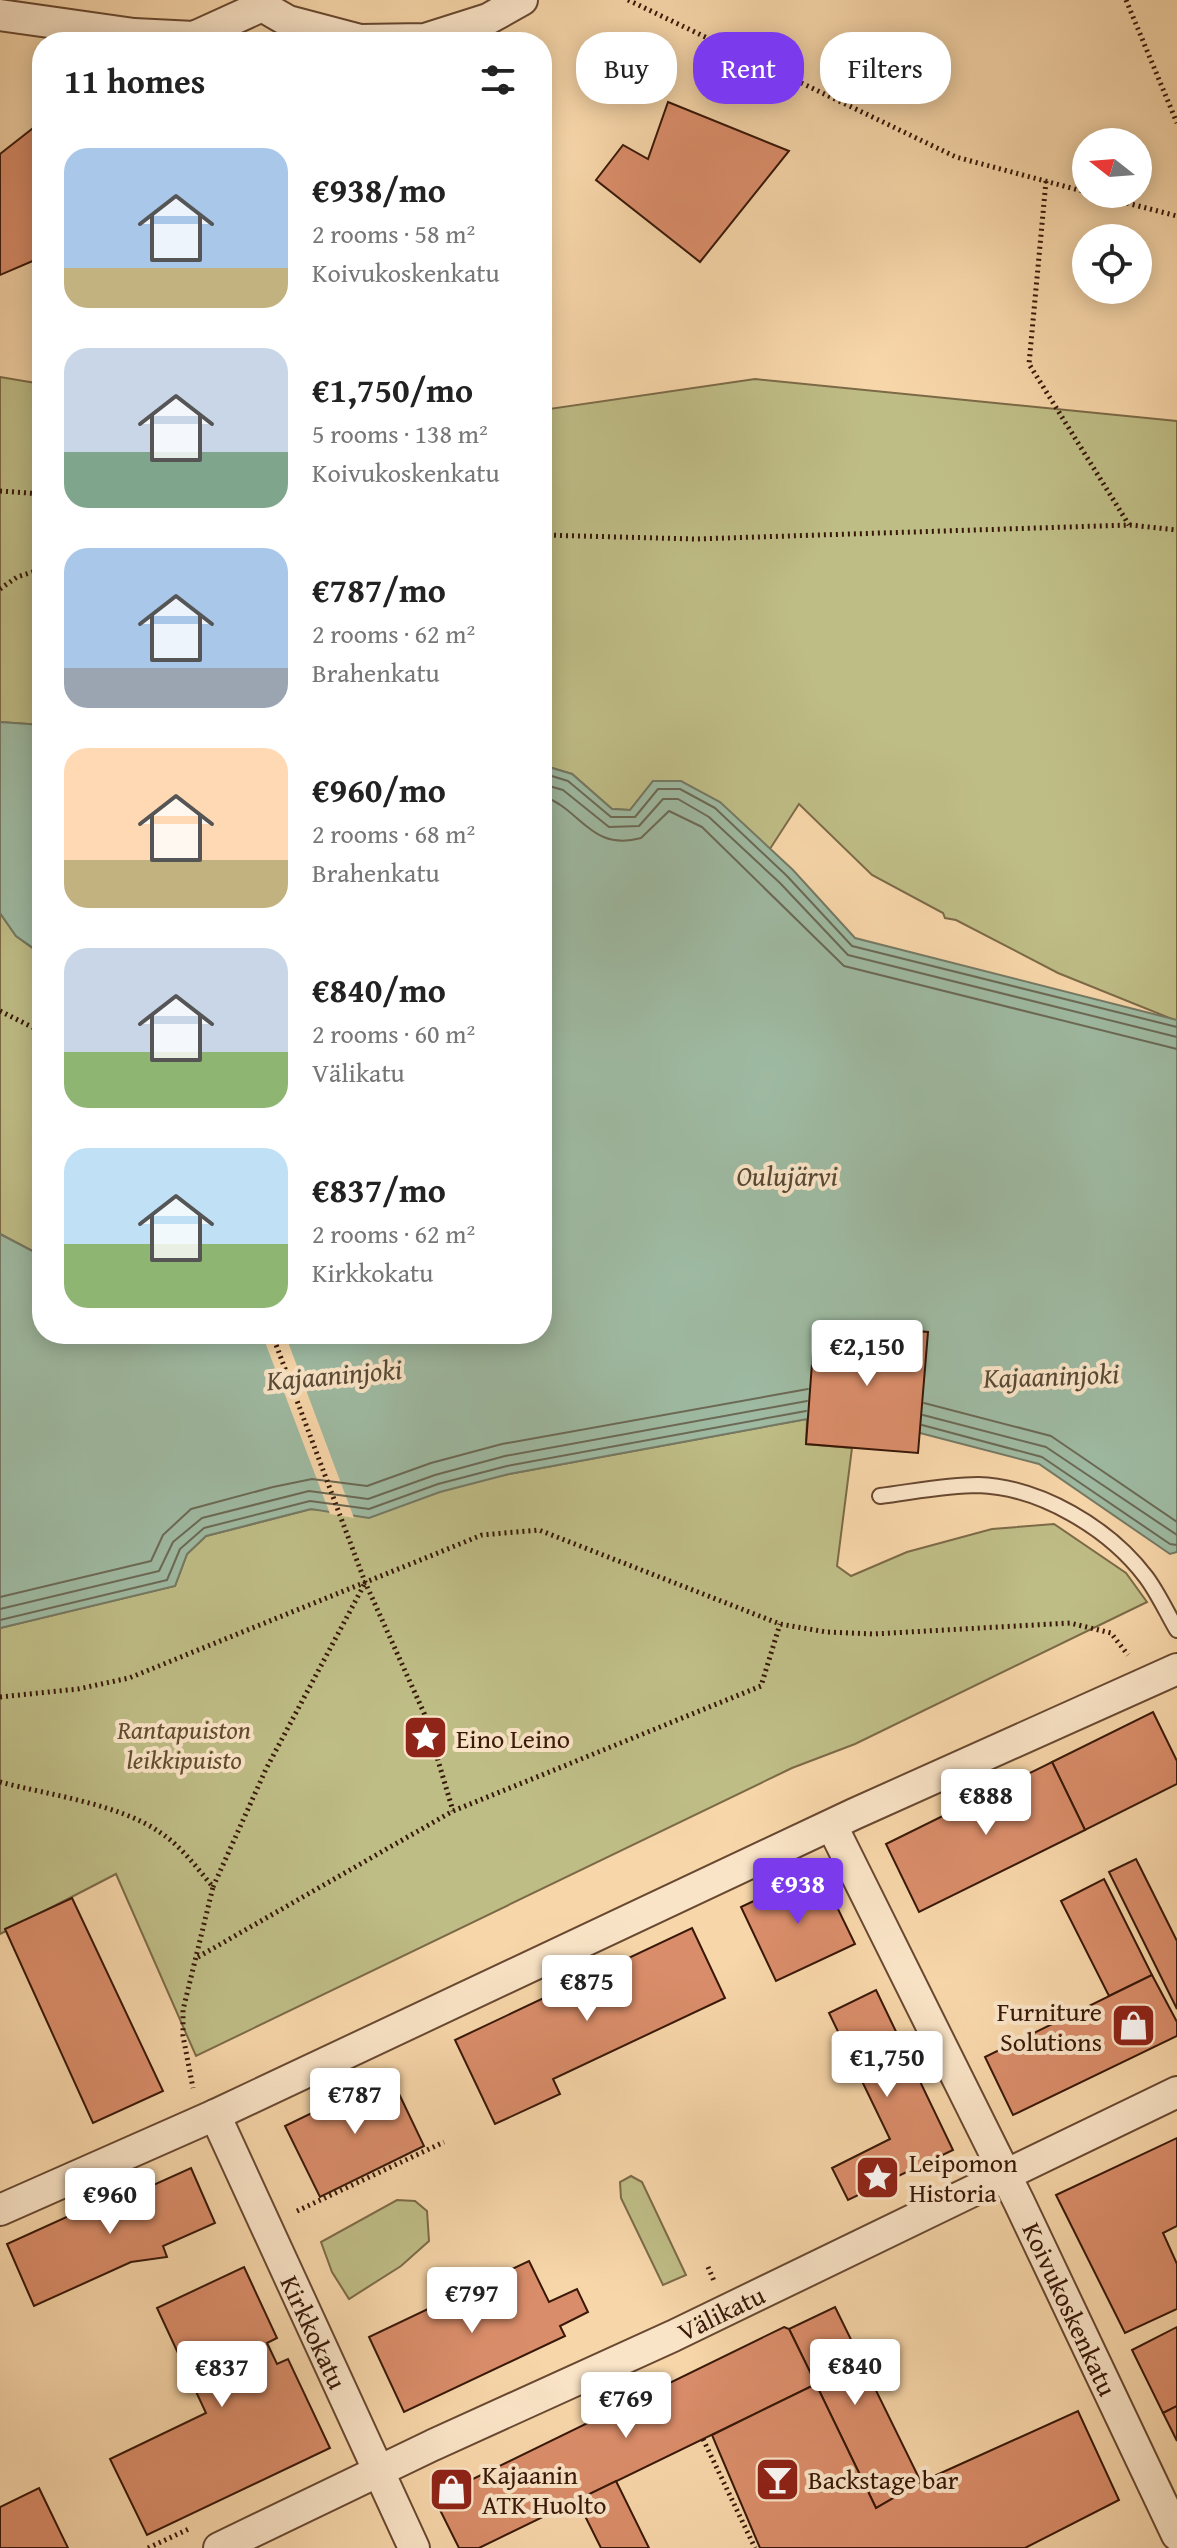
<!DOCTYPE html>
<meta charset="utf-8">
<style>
body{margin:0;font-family:"Gentium Book Plus",serif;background:#f6f6f6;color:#222;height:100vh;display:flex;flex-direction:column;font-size:30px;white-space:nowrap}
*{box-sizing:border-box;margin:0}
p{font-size:26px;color:#767676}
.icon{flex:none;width:44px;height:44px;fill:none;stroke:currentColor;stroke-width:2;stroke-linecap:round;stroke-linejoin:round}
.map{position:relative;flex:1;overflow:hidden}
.drawer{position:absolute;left:32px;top:32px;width:520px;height:1312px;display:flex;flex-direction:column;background:#fff;border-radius:32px;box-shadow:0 4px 20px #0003}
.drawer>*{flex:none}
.banner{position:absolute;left:576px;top:32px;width:480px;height:72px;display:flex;gap:16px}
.needle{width:52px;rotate:287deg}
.tools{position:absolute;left:1072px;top:128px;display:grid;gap:16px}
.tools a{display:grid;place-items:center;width:80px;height:80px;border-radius:50%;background:#fff;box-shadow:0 4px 20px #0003;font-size:40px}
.price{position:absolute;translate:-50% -68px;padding:0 18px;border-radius:8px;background:#fff;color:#222;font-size:26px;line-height:52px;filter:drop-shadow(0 2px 4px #0008)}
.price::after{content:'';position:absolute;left:50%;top:48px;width:24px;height:18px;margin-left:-12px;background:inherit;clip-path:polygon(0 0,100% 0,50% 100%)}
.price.selected{background:#7c3aed;color:#fff}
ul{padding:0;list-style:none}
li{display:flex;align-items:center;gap:24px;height:200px;padding:0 32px}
li span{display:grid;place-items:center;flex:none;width:224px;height:160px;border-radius:24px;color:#555}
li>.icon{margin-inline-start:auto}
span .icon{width:96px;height:96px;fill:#fffc;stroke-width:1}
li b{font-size:34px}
h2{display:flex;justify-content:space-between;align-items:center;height:96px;padding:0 32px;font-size:34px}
.pill{padding:0 28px;border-radius:32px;background:#fff;box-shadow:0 4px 20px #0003;font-size:28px;line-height:72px}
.pill.selected{background:#7c3aed;color:#fff}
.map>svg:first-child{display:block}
.green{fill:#bfbd86;stroke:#7c6a47;stroke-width:2}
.water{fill:#9ebaa2;stroke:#757964;stroke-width:2}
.pier{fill:#f7d6a9}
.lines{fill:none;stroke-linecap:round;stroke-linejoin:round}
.shore{stroke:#6b6955;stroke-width:2}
.building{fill:#da8d6a;stroke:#381808;stroke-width:2}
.service-casing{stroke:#684830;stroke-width:18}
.minor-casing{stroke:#684830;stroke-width:34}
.path{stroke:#381808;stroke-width:5;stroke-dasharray:2 4;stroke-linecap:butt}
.service{stroke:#fae4c7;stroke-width:14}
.minor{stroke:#fae4c7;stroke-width:30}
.labels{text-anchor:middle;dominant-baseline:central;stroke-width:8;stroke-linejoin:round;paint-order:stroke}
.park-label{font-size:26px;font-style:italic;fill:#604a2e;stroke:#fae4c7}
.poi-label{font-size:26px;fill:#381808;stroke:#fae4c7;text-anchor:start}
.street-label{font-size:26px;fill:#381808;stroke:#fae4c7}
.water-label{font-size:28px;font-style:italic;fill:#574936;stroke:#fae4c7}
</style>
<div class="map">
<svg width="1177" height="2548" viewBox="0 0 1177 2548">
<rect width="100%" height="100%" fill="#f7d6a9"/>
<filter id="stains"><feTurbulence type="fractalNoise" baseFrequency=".0025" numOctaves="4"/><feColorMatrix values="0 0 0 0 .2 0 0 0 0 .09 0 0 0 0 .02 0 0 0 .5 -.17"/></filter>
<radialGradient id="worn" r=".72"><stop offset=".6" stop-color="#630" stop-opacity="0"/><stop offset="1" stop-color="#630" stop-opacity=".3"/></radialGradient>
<!-- green -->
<g class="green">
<polygon points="0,377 42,384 42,725 0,722"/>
<polygon points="755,379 1177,421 1177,1021 1058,973 956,920 945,918 943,913 872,875 799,804 768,852 653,781 630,810 612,809 572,774 542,765 542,410"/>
<polygon points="0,913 16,936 42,955 42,1256 0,1234"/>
<polygon points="807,1419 806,1444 852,1448 837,1566 851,1576 907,1552 992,1529 1054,1524 1126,1573 1147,1602 855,1744 792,1768 196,2056 116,1874 0,1934 0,1628 175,1586 187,1554 206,1536 311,1509 340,1511 509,1474"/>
<polygon points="631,2176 642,2182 686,2275 663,2285 621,2198 620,2182"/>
<polygon points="397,2200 415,2201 427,2211 429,2241 401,2266 349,2299 332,2272 321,2242"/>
</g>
<!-- water -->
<g class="water">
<polygon points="0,722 42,725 42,954 16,936 0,913"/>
<polygon points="542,765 572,774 612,809 630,810 653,781 681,781 720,802 793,870 855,938 1177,1020 1177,1552 1170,1554 1039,1464 920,1433 807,1419 509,1474 440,1492 369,1518 311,1509 206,1536 187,1554 175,1586 0,1628 0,1234 42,1256 42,1334 542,1334"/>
</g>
<!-- pier -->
<polygon class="pier" points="262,1334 285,1334 354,1518 330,1514"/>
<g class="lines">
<!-- shore -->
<g class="shore">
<polyline points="542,773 568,781 611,817 635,817 658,789 680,789 715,808 787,876 852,946 1177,1027"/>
<polyline points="542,784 563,790 609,827 639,826 663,799 678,799 709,817 780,883 848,955 1177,1037"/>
<path d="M 542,796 C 581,808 590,852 641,838 L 669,811 L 702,827 L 844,966 L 1177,1049"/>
<polyline points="924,1403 1051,1436 1177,1522"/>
<polyline points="923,1415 1046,1447 1177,1535"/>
<polyline points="922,1425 1042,1457 1170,1544 1177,1545"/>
<polyline points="0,1597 151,1561 163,1535 191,1509 273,1487 312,1479 367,1486 431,1463 502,1444 808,1389"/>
<polyline points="0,1609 159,1571 173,1542 202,1518 309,1491 368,1499 435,1475 505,1456 807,1401"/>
<polyline points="0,1620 167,1580 180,1549 204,1528 310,1501 369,1509 438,1484 507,1466 806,1411"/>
</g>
</g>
<!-- building -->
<g class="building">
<polygon points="668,102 789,151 700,262 596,180 623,145 648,159"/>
<polygon points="42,121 42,257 0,275 0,154"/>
<polygon points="815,1323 928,1332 918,1453 806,1444"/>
<polygon points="1153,1712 1177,1761 1177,1784 1085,1830 1052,1762"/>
<polygon points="1052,1762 1085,1830 919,1912 886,1844"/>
<polygon points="1136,1859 1177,1941 1177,2009 1109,1872"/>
<polygon points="819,1870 855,1944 776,1981 741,1907"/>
<polygon points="1104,1879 1152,1975 1109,1996 1061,1901"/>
<polygon points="72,1898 163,2091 93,2123 5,1929"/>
<polygon points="692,1928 725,1998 553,2079 560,2094 495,2124 455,2040"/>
<polygon points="1152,1975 1177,2022 1177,2036 1013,2115 985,2057"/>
<polygon points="876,1990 953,2150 848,2200 832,2168 890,2139 829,2013"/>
<polygon points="390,2075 424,2146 320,2197 285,2126"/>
<polygon points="1177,2138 1177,2226 1163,2233 1177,2264 1177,2309 1125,2333 1056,2195"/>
<polygon points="191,2168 215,2223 163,2246 167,2257 131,2262 34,2306 7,2244 115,2195 118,2201"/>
<polygon points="529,2261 549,2302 577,2289 588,2312 560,2326 565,2336 404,2412 369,2337"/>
<polygon points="244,2267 277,2338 267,2343 277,2364 288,2359 330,2448 147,2535 110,2459 206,2413 157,2308"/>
<polygon points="835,2307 921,2482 876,2508 789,2329"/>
<polygon points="784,2327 789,2329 816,2384 479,2548 459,2548 434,2498"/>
<polygon points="1177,2327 1177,2406 1163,2413 1132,2350"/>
<polygon points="816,2384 876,2508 921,2482 1078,2411 1119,2500 1025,2548 760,2548 712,2435"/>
<polygon points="1177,2406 1177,2441 1163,2413"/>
<polygon points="616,2481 649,2548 601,2548 577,2500"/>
<polygon points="39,2488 68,2548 0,2548 0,2507"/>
</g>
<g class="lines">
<defs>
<path id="service" d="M 880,1496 C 912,1492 946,1485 978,1485 C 1040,1487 1109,1528 1146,1577 C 1158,1593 1167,1613 1177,1630"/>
<g id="minor">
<polyline points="262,6 288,21 360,40 425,39 488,19 522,0"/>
<polyline points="0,15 134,34 194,37 262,6"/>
<polyline points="832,1826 1019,2202 1177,2535"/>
<polyline points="215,2115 414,2548"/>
<polyline points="0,2210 215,2115 854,1814 1177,1669"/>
<polyline points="219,2548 433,2445 673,2336 1177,2092"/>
</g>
</defs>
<!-- service casing -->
<use href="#service" class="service-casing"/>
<!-- minor casing -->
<use href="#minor" class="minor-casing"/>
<!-- path -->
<g class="path">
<polyline points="628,0 956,157 1086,192"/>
<polyline points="1126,0 1177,123"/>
<polyline points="1046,181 1029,364 1129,525"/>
<polyline points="1092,194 1177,216"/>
<polyline points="0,491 42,494"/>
<polyline points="542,535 695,539 1130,525 1177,530"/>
<polyline points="0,589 17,577 42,569"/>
<polyline points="0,1011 42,1032"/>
<polyline points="272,1334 365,1582 424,1713 453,1811"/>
<polyline points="0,1697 78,1689 129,1678 482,1535 539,1530 780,1624 826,1632 873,1634 1070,1623 1111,1633 1128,1655"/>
<path d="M 0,1782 C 49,1795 120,1804 161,1833 C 182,1847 197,1868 213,1887 L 183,2010 L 183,2036 L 193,2088"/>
<polyline points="213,1887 266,1769 365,1583"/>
<polyline points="198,1957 453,1811 761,1686 780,1624"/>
<polyline points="297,2211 444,2142"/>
<polyline points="708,2267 714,2281"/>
<polyline points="703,2439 755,2548"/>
<polyline points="148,2548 191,2528"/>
</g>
<!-- service -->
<use href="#service" class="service"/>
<!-- minor -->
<use href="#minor" class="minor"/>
</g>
<!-- icons -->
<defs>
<symbol id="sight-square" viewBox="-11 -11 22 22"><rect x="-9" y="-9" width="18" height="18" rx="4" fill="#8f2418" stroke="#fae4c7"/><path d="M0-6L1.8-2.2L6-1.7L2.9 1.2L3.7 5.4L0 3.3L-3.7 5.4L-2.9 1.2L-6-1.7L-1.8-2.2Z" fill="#fff"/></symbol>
<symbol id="shop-square" viewBox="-11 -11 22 22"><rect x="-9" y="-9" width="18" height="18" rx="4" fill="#8f2418" stroke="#fae4c7"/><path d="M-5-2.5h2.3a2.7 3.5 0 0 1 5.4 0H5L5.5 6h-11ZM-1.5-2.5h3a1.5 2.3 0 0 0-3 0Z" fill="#fff"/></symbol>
<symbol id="bar-square" viewBox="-11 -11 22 22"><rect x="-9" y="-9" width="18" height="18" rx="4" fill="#8f2418" stroke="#fae4c7"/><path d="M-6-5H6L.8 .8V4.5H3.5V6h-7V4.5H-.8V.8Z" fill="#fff"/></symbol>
</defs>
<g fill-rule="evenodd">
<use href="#sight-square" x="400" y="1712" width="51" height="51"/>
<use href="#shop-square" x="1108" y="2000" width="51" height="51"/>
<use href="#sight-square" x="852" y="2152" width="51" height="51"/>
<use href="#bar-square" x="752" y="2454" width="51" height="51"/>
<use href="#shop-square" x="426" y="2464" width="51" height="51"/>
</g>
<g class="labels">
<!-- park labels -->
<g class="park-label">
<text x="184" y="1729">Rantapuiston<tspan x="184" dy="30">leikkipuisto</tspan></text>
</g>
<!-- poi labels -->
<g class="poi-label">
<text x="456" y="1738">Eino Leino</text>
<text x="1102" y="2011" text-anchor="end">Furniture<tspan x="1102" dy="30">Solutions</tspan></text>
<text x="909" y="2162">Leipomon<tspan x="909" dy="30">Historia</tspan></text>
<text x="482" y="2474">Kajaanin<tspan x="482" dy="30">ATK Huolto</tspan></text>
<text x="808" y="2479">Backstage bar</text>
</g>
<!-- street labels -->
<g class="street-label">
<text transform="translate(1070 2309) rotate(65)">Koivukoskenkatu</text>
<text transform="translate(721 2313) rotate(-26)">Välikatu</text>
<text transform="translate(314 2332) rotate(65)">Kirkkokatu</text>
</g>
<!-- water labels -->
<g class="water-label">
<text x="787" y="1175">Oulujärvi</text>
<text transform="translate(334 1374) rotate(-5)">Kajaaninjoki</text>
<text transform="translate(1051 1375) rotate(-2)">Kajaaninjoki</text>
</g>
</g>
<rect width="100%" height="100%" filter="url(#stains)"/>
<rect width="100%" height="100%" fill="url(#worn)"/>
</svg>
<div class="tools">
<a><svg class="needle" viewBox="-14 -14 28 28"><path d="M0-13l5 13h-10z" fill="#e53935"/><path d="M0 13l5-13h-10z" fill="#767676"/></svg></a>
<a><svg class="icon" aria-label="locate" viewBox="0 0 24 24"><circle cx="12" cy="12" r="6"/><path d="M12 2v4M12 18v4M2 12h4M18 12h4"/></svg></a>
</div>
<b class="price" style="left:867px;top:1388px">€2,150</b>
<b class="price" style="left:986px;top:1837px">€888</b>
<b class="price selected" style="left:798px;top:1926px">€938</b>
<b class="price" style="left:587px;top:2023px">€875</b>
<b class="price" style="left:887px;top:2099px">€1,750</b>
<b class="price" style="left:355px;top:2136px">€787</b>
<b class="price" style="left:110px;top:2236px">€960</b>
<b class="price" style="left:472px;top:2335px">€797</b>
<b class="price" style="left:855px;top:2407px">€840</b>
<b class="price" style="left:222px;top:2409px">€837</b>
<b class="price" style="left:626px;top:2440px">€769</b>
<div class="banner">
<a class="pill">Buy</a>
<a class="pill selected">Rent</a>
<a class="pill">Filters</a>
</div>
<section class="drawer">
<h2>11 homes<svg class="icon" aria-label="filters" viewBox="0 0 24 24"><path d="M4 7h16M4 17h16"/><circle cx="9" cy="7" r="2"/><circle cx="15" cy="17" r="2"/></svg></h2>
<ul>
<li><span style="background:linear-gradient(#a9c7e8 75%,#c2b280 0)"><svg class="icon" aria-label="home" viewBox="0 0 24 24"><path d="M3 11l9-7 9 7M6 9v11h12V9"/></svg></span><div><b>€938/mo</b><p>2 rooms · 58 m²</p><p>Koivukoskenkatu</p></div></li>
<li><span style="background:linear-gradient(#c9d6e8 65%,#7fa58c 0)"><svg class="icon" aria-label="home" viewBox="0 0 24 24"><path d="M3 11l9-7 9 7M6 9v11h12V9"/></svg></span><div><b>€1,750/mo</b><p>5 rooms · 138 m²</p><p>Koivukoskenkatu</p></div></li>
<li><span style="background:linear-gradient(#a9c7e8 75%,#9aa5b1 0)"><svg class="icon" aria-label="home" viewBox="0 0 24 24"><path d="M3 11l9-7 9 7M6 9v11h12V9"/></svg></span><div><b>€787/mo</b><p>2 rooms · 62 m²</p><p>Brahenkatu</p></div></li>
<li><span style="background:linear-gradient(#ffd9b3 70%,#c2b280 0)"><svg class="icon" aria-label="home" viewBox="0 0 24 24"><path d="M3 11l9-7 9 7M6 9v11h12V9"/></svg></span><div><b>€960/mo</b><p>2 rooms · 68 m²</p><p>Brahenkatu</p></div></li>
<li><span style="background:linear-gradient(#c9d6e8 65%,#8fb573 0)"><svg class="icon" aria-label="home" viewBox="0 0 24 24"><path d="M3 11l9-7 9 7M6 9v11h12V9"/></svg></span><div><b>€840/mo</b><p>2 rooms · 60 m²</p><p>Välikatu</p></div></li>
<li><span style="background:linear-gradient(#bfe0f5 60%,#8fb573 0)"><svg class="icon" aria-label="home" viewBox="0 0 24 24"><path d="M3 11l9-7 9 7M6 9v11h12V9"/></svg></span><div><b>€837/mo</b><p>2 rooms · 62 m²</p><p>Kirkkokatu</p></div></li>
</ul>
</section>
</div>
